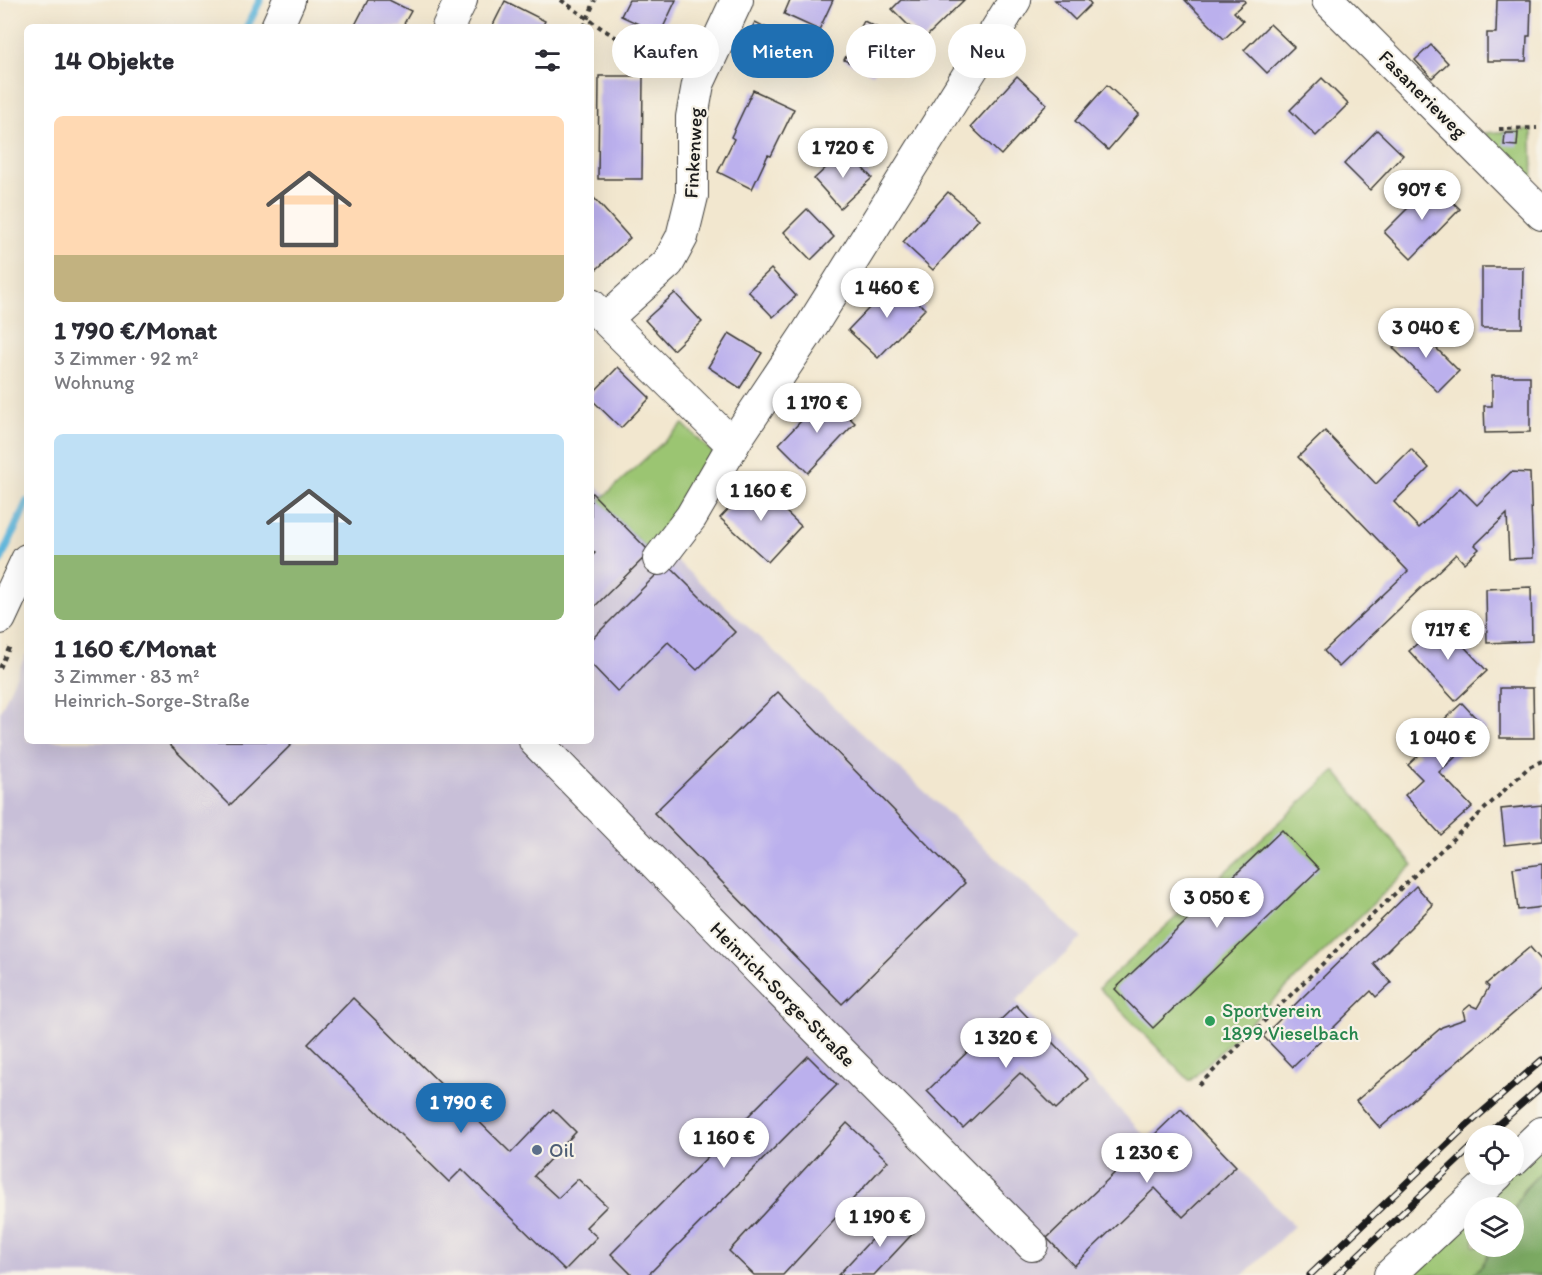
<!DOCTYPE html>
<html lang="de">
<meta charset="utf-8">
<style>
body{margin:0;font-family:Itim,sans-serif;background:#f2f2f3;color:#2b2b33;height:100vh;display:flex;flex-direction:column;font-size:22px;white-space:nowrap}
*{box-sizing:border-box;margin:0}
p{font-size:20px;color:#7c7c81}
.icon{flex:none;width:33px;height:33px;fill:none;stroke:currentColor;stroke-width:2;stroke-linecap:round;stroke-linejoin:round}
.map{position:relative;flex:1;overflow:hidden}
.drawer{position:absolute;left:24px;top:24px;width:570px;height:720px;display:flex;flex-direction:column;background:#fff;border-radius:9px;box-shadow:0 6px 24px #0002}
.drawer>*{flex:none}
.hud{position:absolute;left:612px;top:24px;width:570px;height:54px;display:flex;gap:12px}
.tools{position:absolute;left:1464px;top:1125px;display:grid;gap:12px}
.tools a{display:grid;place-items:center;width:60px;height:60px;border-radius:50%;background:#fff;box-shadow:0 6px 24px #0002;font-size:30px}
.price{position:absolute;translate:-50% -51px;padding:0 14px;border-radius:21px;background:#fff;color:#222;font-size:20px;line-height:39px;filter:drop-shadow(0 2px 3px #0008)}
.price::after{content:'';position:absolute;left:50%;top:36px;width:18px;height:14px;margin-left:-9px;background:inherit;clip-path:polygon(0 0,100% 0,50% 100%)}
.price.on{background:#1f6fb2;color:#fff}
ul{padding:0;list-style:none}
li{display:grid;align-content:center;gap:12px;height:318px;padding:0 30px}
li span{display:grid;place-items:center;height:186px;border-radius:9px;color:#555}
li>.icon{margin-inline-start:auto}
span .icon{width:108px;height:108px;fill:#fffc;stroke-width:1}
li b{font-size:26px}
h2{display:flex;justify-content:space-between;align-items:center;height:72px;padding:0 30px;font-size:26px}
.pill{padding:0 21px;border-radius:27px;background:#fff;box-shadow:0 6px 24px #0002;font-size:21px;line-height:54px}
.pill.on{background:#1f6fb2;color:#fff}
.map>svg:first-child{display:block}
.industrial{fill:#c8bfd8}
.green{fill:#9bc572;stroke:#5c7047;stroke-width:1.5}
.forest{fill:#7caa64;stroke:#4c6340;stroke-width:1.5}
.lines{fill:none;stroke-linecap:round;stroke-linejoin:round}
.stream{stroke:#5eb6db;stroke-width:8}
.building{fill:#bbb0ed}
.minor-casing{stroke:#3c3a37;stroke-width:34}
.path{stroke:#3c3a37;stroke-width:4;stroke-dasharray:4.5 4.5;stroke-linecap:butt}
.minor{stroke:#fff;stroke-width:32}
.rail-casing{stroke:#1c1c1c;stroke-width:7}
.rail{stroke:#f7f3e8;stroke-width:4.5;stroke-dasharray:14;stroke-linecap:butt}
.leisure-dot{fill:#2e9e5b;stroke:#f7f3e8;stroke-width:2}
.service-dot{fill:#5c6f8a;stroke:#f7f3e8;stroke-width:2}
.labels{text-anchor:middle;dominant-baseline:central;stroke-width:4.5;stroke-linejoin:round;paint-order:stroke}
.street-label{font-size:20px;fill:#1c1c1c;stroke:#f7f3e8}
.leisure-label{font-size:20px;fill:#27864d;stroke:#f7f3e8;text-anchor:start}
.service-label{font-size:20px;fill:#4e5e75;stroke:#f7f3e8;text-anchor:start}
</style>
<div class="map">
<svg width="1542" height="1275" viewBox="0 0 1542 1275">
<rect width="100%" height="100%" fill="#f7f3e8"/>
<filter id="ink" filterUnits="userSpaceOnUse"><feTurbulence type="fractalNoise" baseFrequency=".0167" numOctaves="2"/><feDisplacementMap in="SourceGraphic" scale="12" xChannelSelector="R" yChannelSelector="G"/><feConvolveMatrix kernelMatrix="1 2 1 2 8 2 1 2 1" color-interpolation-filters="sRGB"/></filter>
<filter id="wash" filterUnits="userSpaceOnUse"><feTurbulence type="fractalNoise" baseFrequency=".008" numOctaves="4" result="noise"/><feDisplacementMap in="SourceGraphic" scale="24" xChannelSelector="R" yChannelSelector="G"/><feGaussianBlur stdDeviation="1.35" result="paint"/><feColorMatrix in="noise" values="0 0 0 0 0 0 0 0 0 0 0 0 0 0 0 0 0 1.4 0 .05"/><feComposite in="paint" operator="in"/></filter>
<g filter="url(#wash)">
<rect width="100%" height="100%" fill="#f2e7cf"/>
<!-- industrial -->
<polygon class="industrial" points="591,481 1082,938 1016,1001 1147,1138 1181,1107 1294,1226 1243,1275 0,1275 0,712 27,652 27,741 591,741"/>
<!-- green -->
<g class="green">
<polygon points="1532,130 1533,188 1508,158 1484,133"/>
<polygon points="683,424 715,455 650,552 599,501"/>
<polygon points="1335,771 1413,865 1190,1081 1099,988"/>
<polygon points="1542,1144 1542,1171 1524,1189 1514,1209 1474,1208 1474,1246 1493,1247 1482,1266 1472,1275 1399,1275"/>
</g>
<!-- forest -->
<path class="forest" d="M 1542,1171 L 1542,1275 L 1472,1275 L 1482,1266 L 1493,1247 L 1514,1246 C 1514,1205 1512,1201 1542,1171 Z"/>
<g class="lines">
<!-- stream -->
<g class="stream">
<polyline points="247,27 260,0"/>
<polyline points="0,561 27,502"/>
</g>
</g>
<g id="blocks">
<!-- building -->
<g class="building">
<polygon points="368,0 389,0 411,11 402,27 354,27"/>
<polygon points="629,0 676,0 660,34 621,16"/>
<polygon points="790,0 833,0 819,30 784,14"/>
<polygon points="901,0 964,0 923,40 892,9"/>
<polygon points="1055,0 1088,0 1091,4 1075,20"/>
<polygon points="1185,0 1244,0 1245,2 1234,12 1243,21 1224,39"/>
<polygon points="1497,0 1531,0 1530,36 1527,36 1526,61 1487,61 1487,33 1496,33"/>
<polygon points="505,1 545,21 542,27 492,27"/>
<polygon points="864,21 892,35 873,74 844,60"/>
<polygon points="755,22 793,41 778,70 741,51"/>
<polygon points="1270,24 1294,47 1267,73 1244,50"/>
<polygon points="1431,45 1448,63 1432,78 1415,60"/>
<polygon points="599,76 643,76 642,179 598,179"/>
<polygon points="1017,76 1047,104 1001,155 971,127"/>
<polygon points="1322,78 1348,104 1316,136 1290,110"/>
<polygon points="1107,85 1139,114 1108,150 1075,121"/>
<polygon points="753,90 794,109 771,156 768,155 752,189 718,172 734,139 731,137"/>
<polygon points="1377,130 1403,155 1370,190 1344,164"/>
<polygon points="1505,133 1518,133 1517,146 1504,145"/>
<polygon points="845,150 872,178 840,208 814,179"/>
<polygon points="1433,183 1460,209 1411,259 1384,232"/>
<polygon points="948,192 979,219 933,270 903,242"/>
<polygon points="594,198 630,238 597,269 591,262 591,201"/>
<polygon points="807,209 834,237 811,260 784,232"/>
<polygon points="1482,267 1523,267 1522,328 1482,328"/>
<polygon points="771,269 796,296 773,317 748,291"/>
<polygon points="896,280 925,309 878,358 848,330"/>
<polygon points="675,293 702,322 673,350 645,320"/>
<polygon points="1414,326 1459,371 1438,392 1393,348"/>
<polygon points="729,333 762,353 740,388 708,367"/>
<polygon points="618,367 650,398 621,428 591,399 591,395"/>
<polygon points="1492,376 1530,376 1530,432 1485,433 1484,406 1492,406"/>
<polygon points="826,395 855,423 808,473 779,444"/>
<polygon points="1325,431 1376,484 1411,449 1429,468 1394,502 1419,528 1460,488 1477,505 1511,472 1530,473 1533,558 1509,559 1507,514 1475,545 1479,549 1464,563 1456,554 1339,667 1324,651 1408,571 1298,457"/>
<polygon points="754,482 801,526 768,562 720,518"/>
<polygon points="591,492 650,552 591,610 591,557 595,553 591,549"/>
<polygon points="667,564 735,632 697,670 668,642 618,692 591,664 591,640"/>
<polygon points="1531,587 1532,641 1487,643 1486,589"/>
<polygon points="1441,622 1487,671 1455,701 1409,651"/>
<polygon points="1500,688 1533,688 1534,738 1500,738"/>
<polygon points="778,692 965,883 842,1004 654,813"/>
<polygon points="1462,703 1486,729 1439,772 1472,807 1441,835 1405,795 1422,779 1408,765 1420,754 1414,747"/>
<polygon points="172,741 295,741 230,805 169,744"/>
<polygon points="1542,805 1542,841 1505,845 1501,809"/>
<polygon points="1282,830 1319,869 1153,1028 1115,989"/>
<polygon points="1542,864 1542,907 1518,910 1513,868"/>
<polygon points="1416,886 1433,905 1374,964 1391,983 1376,997 1371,991 1293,1067 1263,1036"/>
<polygon points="1530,947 1542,961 1542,989 1380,1128 1356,1101 1442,1027 1465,1019 1463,1011 1470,1005 1477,1008 1489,987 1486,984"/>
<polygon points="353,998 511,1153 553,1109 576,1132 534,1176 558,1198 578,1179 607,1206 586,1227 597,1237 565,1270 462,1169 449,1182 308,1044"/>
<polygon points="1016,1005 1088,1079 1056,1109 1020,1073 963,1128 927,1091"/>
<polygon points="808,1056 837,1085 648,1275 632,1275 611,1254"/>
<polygon points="1181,1109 1236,1166 1183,1217 1155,1188 1074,1266 1047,1238"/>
<polygon points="847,1123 888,1161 783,1275 754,1275 729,1251"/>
<polygon points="897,1212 916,1230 874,1275 838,1275"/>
</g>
</g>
</g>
<g filter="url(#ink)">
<use href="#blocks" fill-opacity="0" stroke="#3c3a37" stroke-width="1.5"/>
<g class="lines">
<defs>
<g id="minor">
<polyline points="1328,0 1542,214"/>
<polyline points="277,27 289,0"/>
<polyline points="448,27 461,0"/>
<polyline points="591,305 733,445"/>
<polyline points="606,319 668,263 682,237 692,196 692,117 698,84 737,0"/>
<polyline points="659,559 691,517 737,438 806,335 1015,0"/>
<polyline points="0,618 27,560"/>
<polyline points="535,741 815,1027 1032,1245"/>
<polyline points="1514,1160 1542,1133"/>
<polyline points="1390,1275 1498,1174"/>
</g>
</defs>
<!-- minor casing -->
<use href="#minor" class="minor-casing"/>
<!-- path -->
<g class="path">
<polyline points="561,0 604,30 673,72"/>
<polyline points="584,27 595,0"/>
<polyline points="1499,129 1537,128"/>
<polyline points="0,668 10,646"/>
<polyline points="1199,1085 1363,924 1529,767 1542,761"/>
</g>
<!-- minor -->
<use href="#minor" class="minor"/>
<defs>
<g id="rail">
<polyline points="1485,1136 1542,1086"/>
<polyline points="1310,1275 1463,1129 1542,1060"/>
<polyline points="1337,1275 1474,1145"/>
</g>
</defs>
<!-- rail casing -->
<use href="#rail" class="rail-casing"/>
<!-- rail -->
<use href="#rail" class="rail"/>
</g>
</g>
<!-- markers -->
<circle class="leisure-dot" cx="1210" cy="1021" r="6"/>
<circle class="service-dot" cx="537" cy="1150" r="6"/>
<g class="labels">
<!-- street labels -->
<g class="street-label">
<text transform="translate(1423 94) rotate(45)">Fasanerieweg</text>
<text transform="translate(693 153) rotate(-87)">Finkenweg</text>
<text transform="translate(783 994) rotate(45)">Heinrich-Sorge-Straße</text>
</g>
<!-- leisure labels -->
<g class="leisure-label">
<text x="1222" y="1010">Sportverein<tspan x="1222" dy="23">1899 Vieselbach</tspan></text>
</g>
<!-- service labels -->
<g class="service-label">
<text x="549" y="1150">Oil</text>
</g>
</g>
</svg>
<div class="tools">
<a><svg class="icon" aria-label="locate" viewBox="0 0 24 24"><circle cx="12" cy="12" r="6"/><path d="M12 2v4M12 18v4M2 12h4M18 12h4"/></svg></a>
<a><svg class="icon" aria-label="layers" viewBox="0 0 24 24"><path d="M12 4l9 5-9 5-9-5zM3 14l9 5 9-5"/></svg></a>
</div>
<b class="price" style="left:843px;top:179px">1 720 €</b>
<b class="price" style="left:1422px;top:221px">907 €</b>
<b class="price" style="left:887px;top:319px">1 460 €</b>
<b class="price" style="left:1426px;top:359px">3 040 €</b>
<b class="price" style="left:817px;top:434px">1 170 €</b>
<b class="price" style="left:761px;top:522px">1 160 €</b>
<b class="price" style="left:1448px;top:661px">717 €</b>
<b class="price" style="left:1443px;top:769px">1 040 €</b>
<b class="price" style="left:1217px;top:929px">3 050 €</b>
<b class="price" style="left:1006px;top:1069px">1 320 €</b>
<b class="price on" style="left:461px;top:1134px">1 790 €</b>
<b class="price" style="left:724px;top:1169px">1 160 €</b>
<b class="price" style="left:1147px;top:1184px">1 230 €</b>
<b class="price" style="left:880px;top:1248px">1 190 €</b>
<div class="hud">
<a class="pill">Kaufen</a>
<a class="pill on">Mieten</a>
<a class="pill">Filter</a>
<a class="pill">Neu</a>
</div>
<section class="drawer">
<h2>14 Objekte<svg class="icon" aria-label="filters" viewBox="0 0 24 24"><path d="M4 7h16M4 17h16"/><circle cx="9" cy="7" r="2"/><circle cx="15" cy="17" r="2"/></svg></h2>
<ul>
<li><span style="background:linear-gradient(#ffd9b3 75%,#c2b280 0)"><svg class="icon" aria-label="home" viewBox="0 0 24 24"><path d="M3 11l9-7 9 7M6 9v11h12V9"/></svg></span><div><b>1 790 €/Monat</b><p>3 Zimmer · 92 m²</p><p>Wohnung</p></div></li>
<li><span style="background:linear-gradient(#bfe0f5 65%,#8fb573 0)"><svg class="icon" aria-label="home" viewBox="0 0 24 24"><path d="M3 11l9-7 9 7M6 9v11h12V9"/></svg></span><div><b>1 160 €/Monat</b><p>3 Zimmer · 83 m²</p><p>Heinrich-Sorge-Straße</p></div></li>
</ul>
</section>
</div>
